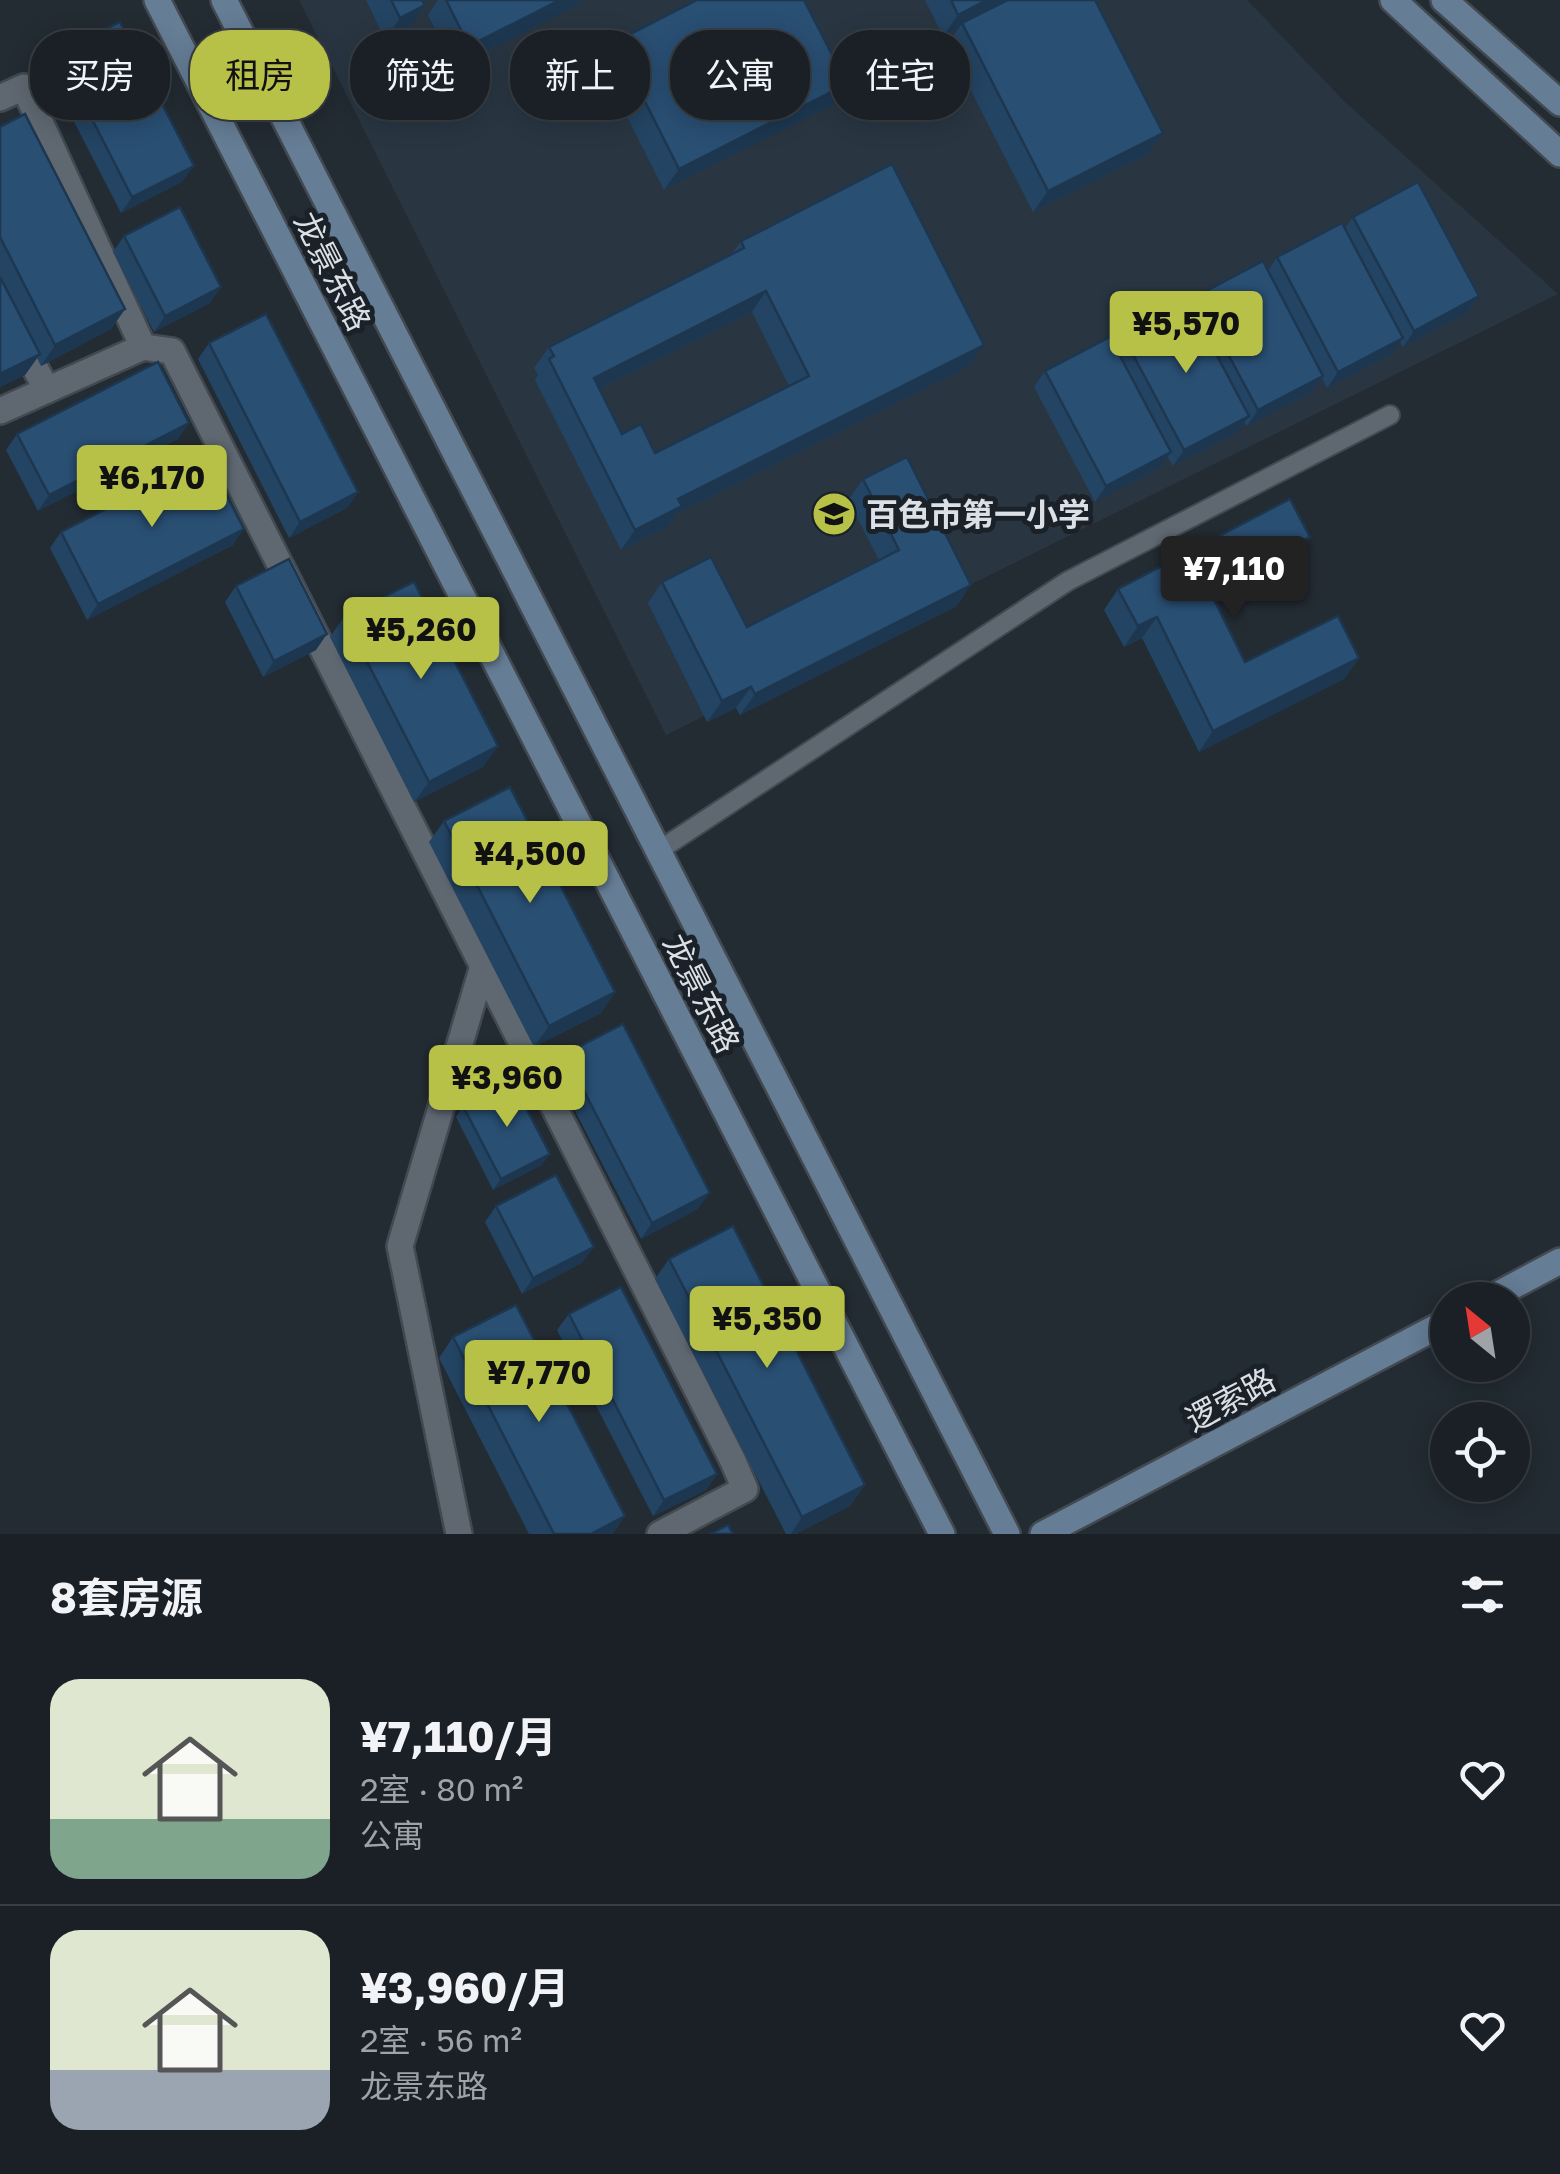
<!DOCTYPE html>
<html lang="zh">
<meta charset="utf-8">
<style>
body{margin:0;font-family:"Golos Text","Noto Sans SC",sans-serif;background:#23282e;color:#f1f3f6;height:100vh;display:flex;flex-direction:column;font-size:38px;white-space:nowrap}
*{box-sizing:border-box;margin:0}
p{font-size:32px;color:#9fa3a7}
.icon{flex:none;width:55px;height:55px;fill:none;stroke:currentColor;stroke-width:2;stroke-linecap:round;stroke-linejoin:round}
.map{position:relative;height:1534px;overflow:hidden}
.side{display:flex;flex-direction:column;background:#1a2026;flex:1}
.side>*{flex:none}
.top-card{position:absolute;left:30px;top:30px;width:1000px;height:90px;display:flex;gap:20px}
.needle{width:65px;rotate:330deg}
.fabs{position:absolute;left:1430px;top:1282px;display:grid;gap:20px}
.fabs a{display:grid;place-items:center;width:100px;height:100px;border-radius:50%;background:#1a2026;box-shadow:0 5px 25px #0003,0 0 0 2px #383e43;font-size:50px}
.price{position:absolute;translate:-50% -85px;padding:0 22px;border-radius:10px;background:#b7c148;color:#111;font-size:32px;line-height:65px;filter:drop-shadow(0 2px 5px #0008)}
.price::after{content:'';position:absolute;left:50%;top:60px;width:30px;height:22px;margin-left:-15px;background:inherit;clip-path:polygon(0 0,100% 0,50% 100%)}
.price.current{background:#222;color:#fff}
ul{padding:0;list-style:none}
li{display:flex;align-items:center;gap:30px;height:250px;padding:0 50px}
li+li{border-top:2px solid #383e43}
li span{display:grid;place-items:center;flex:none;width:280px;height:200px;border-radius:30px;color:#555}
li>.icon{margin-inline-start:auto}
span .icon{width:120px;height:120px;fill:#fffc;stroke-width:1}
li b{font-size:42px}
h2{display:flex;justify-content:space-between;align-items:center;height:120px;padding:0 50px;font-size:42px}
.pill{padding:0 35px;border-radius:40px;background:#1a2026;box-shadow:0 5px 25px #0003,0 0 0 2px #383e43;font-size:35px;line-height:90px}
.pill.current{background:#b7c148;color:#111}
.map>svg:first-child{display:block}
.built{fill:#293642}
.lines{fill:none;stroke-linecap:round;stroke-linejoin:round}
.service-casing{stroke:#424950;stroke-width:22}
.minor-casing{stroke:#424950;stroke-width:30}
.secondary-casing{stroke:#424950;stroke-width:30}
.service{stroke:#5f6871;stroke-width:18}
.minor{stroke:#5f6871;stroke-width:25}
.secondary{stroke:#657d95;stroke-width:25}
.wall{fill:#234463;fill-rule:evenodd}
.shaded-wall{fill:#1d3750}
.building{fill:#294f73;stroke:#1d3750;stroke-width:2.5;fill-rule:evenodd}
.labels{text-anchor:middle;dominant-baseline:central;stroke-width:10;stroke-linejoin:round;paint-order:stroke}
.street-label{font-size:32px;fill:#dbe0e6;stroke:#1a2129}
.poi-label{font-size:32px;font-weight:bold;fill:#dbe0e6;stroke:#1a2129;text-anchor:start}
</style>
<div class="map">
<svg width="1560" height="1534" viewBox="0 0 1560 1534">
<rect width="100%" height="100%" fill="#232b33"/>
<!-- built -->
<polygon class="built" points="299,0 1247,0 1344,101 1558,294 666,735"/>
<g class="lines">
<defs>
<polyline id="service" points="658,851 1068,581 1390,415"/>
<g id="minor">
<polyline points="0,98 24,87 143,347 172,351 733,1461 745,1489 660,1534"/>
<polyline points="0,303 47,390"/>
<polyline points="0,411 143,347"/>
<polyline points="459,1534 400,1246 483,966"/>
</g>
<g id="secondary">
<polyline points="157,0 942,1534"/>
<polyline points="224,0 1007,1534"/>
<polyline points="1393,0 1560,154"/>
<polyline points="1444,0 1560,103"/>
<polyline points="1487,1300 1560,1261"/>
<polyline points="1043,1534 1448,1321"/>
</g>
</defs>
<!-- service casing -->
<use href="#service" class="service-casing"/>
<!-- minor casing -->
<use href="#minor" class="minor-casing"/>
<!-- secondary casing -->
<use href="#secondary" class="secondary-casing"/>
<!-- service -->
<use href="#service" class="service"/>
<!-- minor -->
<use href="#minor" class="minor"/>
<!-- secondary -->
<use href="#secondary" class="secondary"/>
</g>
<!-- wall -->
<g class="wall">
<polygon points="366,0 422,0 410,26 385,39"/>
<polygon points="438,0 581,0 577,5 454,67 428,15"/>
<polygon points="925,0 1095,0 1163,133 1148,154 1033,212 947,44 959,28 943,36"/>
<polygon points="615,42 847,84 832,105 664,190 600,63"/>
<polygon points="58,53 182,182 121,213 47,69"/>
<polygon points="0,127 125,309 111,329 41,366 37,358 25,375 0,387"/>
<polygon points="1353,217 1479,296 1468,312 1403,347 1400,342 1392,354 1327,388 1322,378 1312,392 1247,426 1244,422 1238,432 1173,466 1167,456 1159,468 1095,502 1034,387 1045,371 1115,347 1123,336 1191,306 1197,296 1268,271 1277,257 1345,228"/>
<polygon points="124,236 210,303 154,332 113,252"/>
<path d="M 741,241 L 984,345 L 969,366 L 678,513 L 667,527 L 621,550 L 535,380 L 538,375 L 534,368 L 549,347 L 731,255 ZM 752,312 L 789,386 L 655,453 L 622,434 L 599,389 Z"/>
<polygon points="209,343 358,492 347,508 289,538 198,359"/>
<polygon points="17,434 178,439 38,511 6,450"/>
<polygon points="863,479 957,606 740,715 736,708 707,722 648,603 662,582 747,627 879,560 848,500"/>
<polygon points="61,532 233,545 87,620 50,548"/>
<polygon points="1295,558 1214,600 1245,662 1359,658 1344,679 1199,752 1142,638 1124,647 1104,610 1118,589"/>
<polygon points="236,586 316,650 263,677 225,602"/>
<polygon points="344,617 483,767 414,802 330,637"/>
<polygon points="444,821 615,992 601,1013 534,1047 429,842"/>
<polygon points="565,1054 698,1209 641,1239 554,1070"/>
<polygon points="463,1106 542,1165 493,1190 456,1117"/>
<polygon points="496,1206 582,1263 522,1294 485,1222"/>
<polygon points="669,1259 865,1485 850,1506 796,1534 786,1534 655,1279"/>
<polygon points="569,1314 717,1474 706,1490 653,1516 557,1330"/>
<polygon points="453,1337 613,1534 529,1534 439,1358"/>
</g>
<!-- shaded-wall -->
<g class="shaded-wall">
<polygon points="560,0 581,0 577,5 454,67 469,46"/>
<polygon points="987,0 1013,0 962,23 959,28 943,36 958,15"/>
<polygon points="425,5 410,26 385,39 400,18"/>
<polygon points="847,84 832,105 664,190 679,169"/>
<polygon points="1163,133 1148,154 1033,212 1048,191"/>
<polygon points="194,166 182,182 121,213 132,197"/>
<polygon points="221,287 210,303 154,332 165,316"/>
<polygon points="766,291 752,312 579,399 594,378"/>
<polygon points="1479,296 1468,312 1403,347 1414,331"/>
<polygon points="125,309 111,329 41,366 55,345"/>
<polygon points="1403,338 1392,354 1327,388 1338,372"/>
<polygon points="984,345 969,366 678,513 667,527 621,550 635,530 678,499"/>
<polygon points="40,354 25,375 0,387 0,374"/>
<polygon points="1323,376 1312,392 1247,426 1258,410"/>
<polygon points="1249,416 1238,432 1173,466 1184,450"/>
<polygon points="189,423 178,439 38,511 49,495"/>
<polygon points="1171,452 1159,468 1095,502 1106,486"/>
<polygon points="358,492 347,508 289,538 300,522"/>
<polygon points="244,529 233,545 87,620 98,604"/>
<polygon points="1310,537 1295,558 1194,610 1209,589"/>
<polygon points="971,585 957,606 740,715 755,694"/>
<polygon points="1157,617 1142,638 1124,647 1138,626"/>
<polygon points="327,634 316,650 263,677 274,661"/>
<polygon points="1359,658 1344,679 1199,752 1213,731"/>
<polygon points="751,687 736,708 707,722 722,701"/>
<polygon points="498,746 483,767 414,802 429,782"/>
<polygon points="615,992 601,1013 534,1047 549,1026"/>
<polygon points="550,1154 542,1165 493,1190 501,1179"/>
<polygon points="710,1193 698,1209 641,1239 652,1223"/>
<polygon points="594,1247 582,1263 522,1294 533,1278"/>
<polygon points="717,1474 706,1490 653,1516 664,1500"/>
<polygon points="865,1485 850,1506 796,1534 791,1534 802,1517"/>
<polygon points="625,1516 613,1534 591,1534"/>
</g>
<!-- building -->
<g class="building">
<polygon points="391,0 422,0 425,5 400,18"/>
<polygon points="446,0 560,0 469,46"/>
<polygon points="697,0 804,0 847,84 679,169 615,42"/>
<polygon points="951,0 987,0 958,15"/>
<polygon points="1008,0 1095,0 1163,133 1048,191 962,23"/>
<polygon points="120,22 194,166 132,197 58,53"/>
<polygon points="25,114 125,309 55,345 0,237 0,127"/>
<path d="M 892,164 L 984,345 L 678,499 L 682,506 L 635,530 L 549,359 L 554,356 L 549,347 L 744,248 L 741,241 ZM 766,291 L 809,376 L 655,453 L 641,424 L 622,434 L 594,378 Z"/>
<polygon points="1418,182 1479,296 1414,331 1353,217"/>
<polygon points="180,207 221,287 165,316 124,236"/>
<polygon points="1342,223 1403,338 1338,372 1277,257"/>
<polygon points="1263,261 1323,376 1258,410 1197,296"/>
<polygon points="0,277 40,354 0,374"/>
<polygon points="1188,301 1249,416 1184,450 1123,336"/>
<polygon points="266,314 358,492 300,522 209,343"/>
<polygon points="1110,337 1171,452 1106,486 1045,371"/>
<polygon points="158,362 189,423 49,495 17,434"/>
<polygon points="207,457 244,529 98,604 61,532"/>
<polygon points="907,457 971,585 755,694 751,687 722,701 662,582 711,557 747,627 899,550 863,479"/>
<polygon points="1290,499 1310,537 1209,589 1245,662 1338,616 1359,658 1213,731 1157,617 1138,626 1118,589"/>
<polygon points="289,559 327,634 274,661 236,586"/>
<polygon points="414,582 498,746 429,782 344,617"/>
<polygon points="510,787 615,992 549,1026 444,821"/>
<polygon points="623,1024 710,1193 652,1223 565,1054"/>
<polygon points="512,1081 550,1154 501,1179 463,1106"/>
<polygon points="556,1175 594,1247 533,1278 496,1206"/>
<polygon points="733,1226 865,1485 802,1517 669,1259"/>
<polygon points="621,1287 717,1474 664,1500 569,1314"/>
<polygon points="516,1305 625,1516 591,1534 554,1534 453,1337"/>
<polygon points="728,1525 733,1534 710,1534"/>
</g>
<!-- icons -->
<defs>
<symbol id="school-disc" viewBox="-11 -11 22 22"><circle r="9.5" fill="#b7c148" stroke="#1a2129"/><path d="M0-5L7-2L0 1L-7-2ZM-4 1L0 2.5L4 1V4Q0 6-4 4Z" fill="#111"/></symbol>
</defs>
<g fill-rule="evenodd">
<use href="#school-disc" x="809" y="489" width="50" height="50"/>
</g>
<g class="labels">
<!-- street labels -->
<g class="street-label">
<text transform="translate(333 271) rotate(63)">龙景东路</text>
<text transform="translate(702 993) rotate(63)">龙景东路</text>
<text transform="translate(1230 1399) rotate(-28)">逻索路</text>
</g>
<!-- poi labels -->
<g class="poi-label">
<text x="866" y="514">百色市第一小学</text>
</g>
</g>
</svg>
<div class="fabs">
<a><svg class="needle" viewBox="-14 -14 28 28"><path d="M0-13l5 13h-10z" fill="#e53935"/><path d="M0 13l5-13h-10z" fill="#9fa3a7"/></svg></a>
<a><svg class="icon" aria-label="locate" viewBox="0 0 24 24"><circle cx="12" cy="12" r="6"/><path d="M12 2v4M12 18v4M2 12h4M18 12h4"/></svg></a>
</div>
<b class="price" style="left:1186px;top:376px">¥5,570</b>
<b class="price" style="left:152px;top:530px">¥6,170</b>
<b class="price current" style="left:1234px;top:621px">¥7,110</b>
<b class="price" style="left:421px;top:682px">¥5,260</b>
<b class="price" style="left:530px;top:906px">¥4,500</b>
<b class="price" style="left:507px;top:1130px">¥3,960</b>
<b class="price" style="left:767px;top:1371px">¥5,350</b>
<b class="price" style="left:539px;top:1425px">¥7,770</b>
<div class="top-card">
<a class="pill">买房</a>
<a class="pill current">租房</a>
<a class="pill">筛选</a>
<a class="pill">新上</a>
<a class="pill">公寓</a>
<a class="pill">住宅</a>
</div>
</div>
<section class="side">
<h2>8套房源<svg class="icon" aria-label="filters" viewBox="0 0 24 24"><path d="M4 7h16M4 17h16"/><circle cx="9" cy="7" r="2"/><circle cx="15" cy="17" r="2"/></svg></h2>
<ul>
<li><span style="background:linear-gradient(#dfe7d0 70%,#7fa58c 0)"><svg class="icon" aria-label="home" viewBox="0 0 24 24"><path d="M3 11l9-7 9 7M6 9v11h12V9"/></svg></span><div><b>¥7,110/月</b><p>2室 · 80 m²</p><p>公寓</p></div><svg class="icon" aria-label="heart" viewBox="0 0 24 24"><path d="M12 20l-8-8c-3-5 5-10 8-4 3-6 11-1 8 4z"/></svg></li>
<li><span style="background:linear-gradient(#dfe7d0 70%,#9aa5b1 0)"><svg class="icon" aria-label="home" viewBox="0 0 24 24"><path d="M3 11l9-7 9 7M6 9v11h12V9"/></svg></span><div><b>¥3,960/月</b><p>2室 · 56 m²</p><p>龙景东路</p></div><svg class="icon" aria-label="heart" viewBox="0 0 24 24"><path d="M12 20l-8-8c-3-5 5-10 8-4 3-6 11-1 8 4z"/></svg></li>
</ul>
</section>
